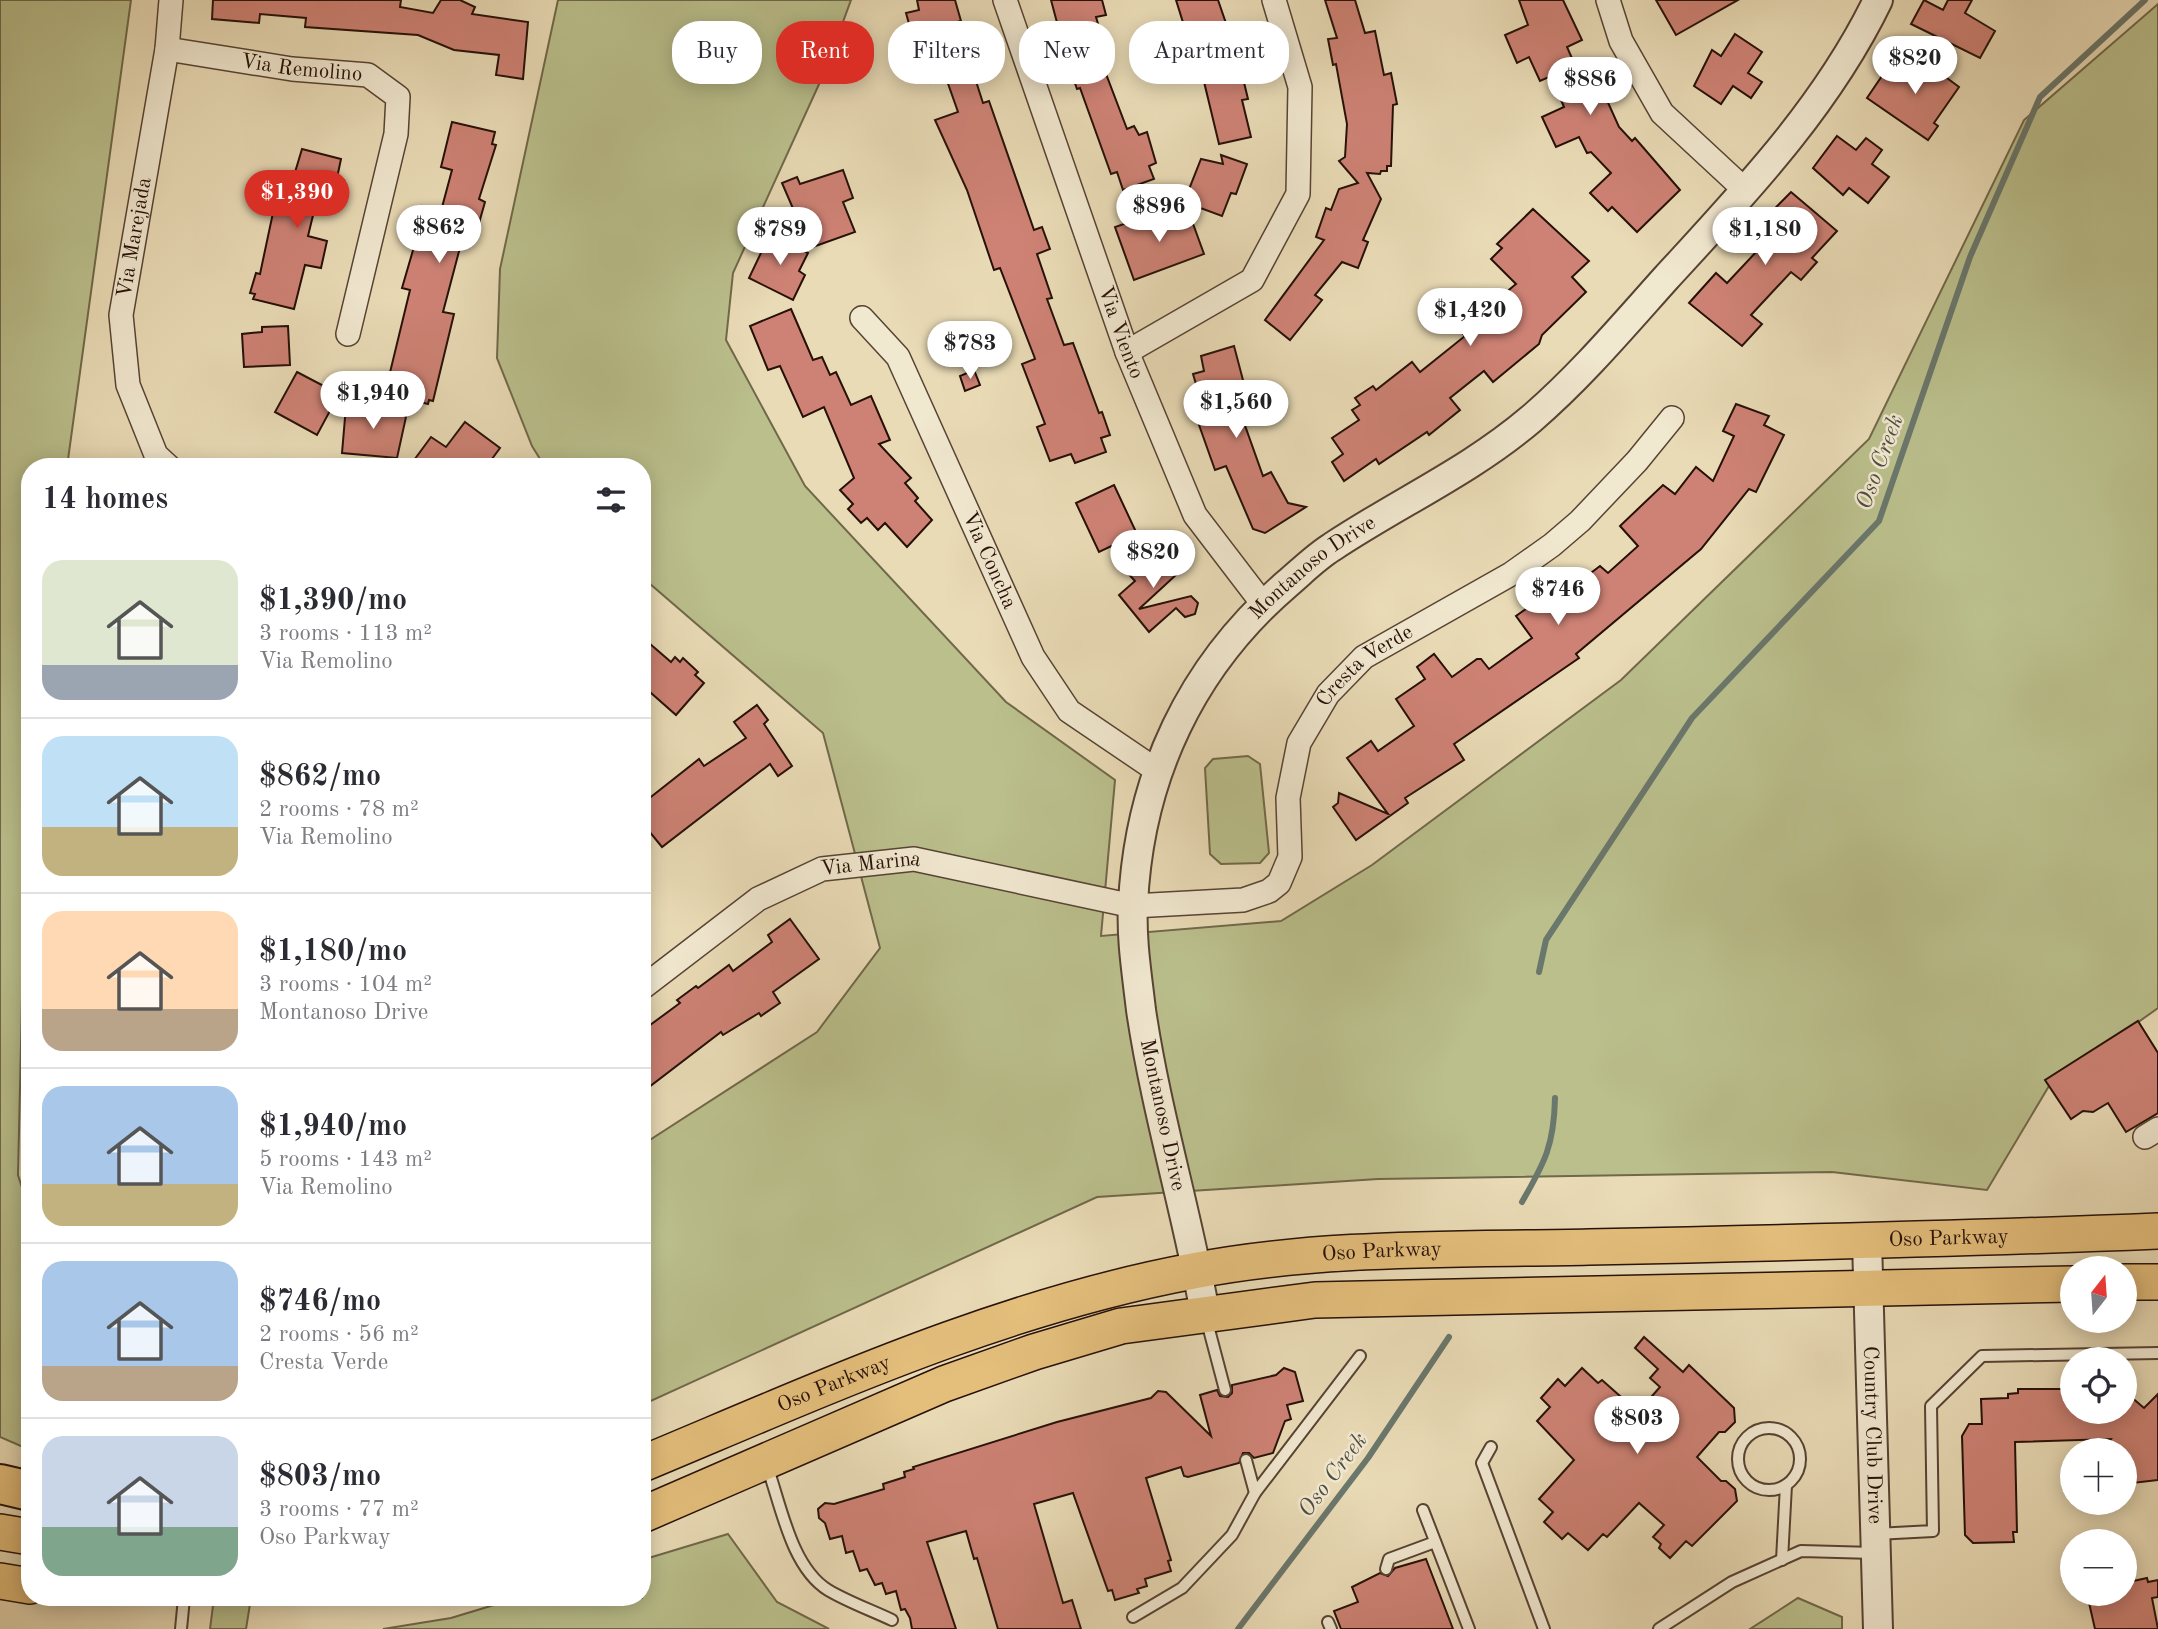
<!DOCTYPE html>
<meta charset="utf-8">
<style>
body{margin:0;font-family:"Old Standard TT",serif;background:#f7f7f7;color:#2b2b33;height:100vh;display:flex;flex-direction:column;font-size:26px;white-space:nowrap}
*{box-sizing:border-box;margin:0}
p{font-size:23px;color:#7c7c81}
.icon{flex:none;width:38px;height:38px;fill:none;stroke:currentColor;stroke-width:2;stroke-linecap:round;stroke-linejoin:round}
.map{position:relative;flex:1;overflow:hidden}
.drawer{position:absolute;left:21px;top:458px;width:630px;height:1148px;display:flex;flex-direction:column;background:#fff;border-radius:28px;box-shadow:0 4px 18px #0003}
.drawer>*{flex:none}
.hud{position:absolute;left:672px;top:21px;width:665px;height:63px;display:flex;gap:14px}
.needle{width:46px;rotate:17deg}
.tools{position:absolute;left:2060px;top:1256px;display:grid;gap:14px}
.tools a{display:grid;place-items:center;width:77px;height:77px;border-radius:50%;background:#fff;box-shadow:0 4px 18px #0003;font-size:35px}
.price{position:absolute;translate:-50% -60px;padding:0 16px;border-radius:24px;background:#fff;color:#222;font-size:23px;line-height:46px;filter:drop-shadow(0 2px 4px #0008)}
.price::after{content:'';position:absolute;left:50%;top:42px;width:21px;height:16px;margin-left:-10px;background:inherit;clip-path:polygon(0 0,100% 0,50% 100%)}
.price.on{background:#d93025;color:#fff}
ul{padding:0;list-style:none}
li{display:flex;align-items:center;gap:21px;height:175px;padding:0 21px}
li+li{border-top:2px solid #e1e1e2}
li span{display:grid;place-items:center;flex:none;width:196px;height:140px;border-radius:21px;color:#555}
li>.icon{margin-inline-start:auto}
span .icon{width:84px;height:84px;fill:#fffc;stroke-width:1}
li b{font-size:30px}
h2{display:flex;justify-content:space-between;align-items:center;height:84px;padding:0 21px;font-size:30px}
.tag{padding:0 24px;border-radius:28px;background:#fff;box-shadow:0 4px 18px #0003;font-size:24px;line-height:63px}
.tag.on{background:#d93025;color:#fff}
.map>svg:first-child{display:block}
.green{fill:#babf8c;stroke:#70684a;stroke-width:2}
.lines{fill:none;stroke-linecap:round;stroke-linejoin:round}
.stream{stroke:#6a776c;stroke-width:6}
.building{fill:#ce8275;stroke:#261008;stroke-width:2}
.service-casing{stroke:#574334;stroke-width:14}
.minor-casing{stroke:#574334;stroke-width:26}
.tertiary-casing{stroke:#574334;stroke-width:32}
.primary-casing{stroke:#261008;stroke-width:38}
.motorway-casing{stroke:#261008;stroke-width:42}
.service{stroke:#f1e8d0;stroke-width:10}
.minor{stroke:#f1e8d0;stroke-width:23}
.tertiary{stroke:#f1e8d0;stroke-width:28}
.primary{stroke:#e4be7b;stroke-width:35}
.motorway{stroke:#e4be7b;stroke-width:38}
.labels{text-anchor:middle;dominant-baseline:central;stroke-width:5;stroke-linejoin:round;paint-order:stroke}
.street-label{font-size:21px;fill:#261008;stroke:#f1e8d0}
.water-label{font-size:23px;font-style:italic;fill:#4e4c42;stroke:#f1e8d0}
</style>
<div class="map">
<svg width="2158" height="1629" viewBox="0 0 2158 1629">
<rect width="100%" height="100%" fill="#e9dbb6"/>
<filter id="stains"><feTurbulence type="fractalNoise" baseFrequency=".00286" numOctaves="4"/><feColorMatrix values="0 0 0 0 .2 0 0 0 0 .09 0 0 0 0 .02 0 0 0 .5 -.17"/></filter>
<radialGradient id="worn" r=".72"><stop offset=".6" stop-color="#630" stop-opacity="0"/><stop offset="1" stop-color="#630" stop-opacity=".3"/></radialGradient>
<!-- green -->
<g class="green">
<polygon points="0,0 131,0 67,467 30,467 30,853 24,914 18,1175 30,1212 30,1450 0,1437"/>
<polygon points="558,0 851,0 825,71 733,273 726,340 805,486 1006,702 1115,780 1101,936 1281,921 1372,865 1621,680 1869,439 2024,120 2158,4 2158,1008 2049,1086 1987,1190 1832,1172 1378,1179 1097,1197 642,1405 642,1145 817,1032 880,948 823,733 642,577 642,467 545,467 532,446 497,358 500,269"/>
<polygon points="1248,756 1260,764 1269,853 1260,863 1221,864 1210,854 1205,768 1213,759"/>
<polygon points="728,1534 777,1602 829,1629 383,1629 451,1618 517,1598 642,1598 642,1560"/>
<polygon points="214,1598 251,1598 246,1629 210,1629"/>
<polygon points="1798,1598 1842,1617 1842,1629 1750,1629"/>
</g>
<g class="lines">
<!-- stream -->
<g class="stream">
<polyline points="1539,972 1546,940 1692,718 1879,521 1970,257 2040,97 2145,0"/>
<path d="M 1522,1202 C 1545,1162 1554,1145 1555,1098"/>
<polyline points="1238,1629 1368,1458 1449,1337"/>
</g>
</g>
<!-- building -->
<g class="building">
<polygon points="213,0 401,0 400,7 433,13 441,0 460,0 475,7 472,14 528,22 523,79 496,75 499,55 454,50 418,35 305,27 306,18 260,14 259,23 212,19"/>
<polygon points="917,0 955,0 961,21 957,22 983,103 989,101 1034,230 1042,227 1050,249 1037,254 1052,298 1047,299 1064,345 1073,343 1099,413 1102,412 1110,435 1101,438 1106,452 1075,463 1071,454 1050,461 1037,427 1045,424 1022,364 1035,359 1034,356 1000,268 994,270 967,190 935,120 958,112 946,78 931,83 925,66 935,63 923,28 911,31 906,13 919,10"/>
<polygon points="1051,0 1102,0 1106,15 1096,17 1099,27 1085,30 1102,75 1106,74 1127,129 1134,126 1139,135 1147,132 1156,163 1149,166 1154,179 1123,190 1117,172 1111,174 1080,88 1077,89 1068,64"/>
<polygon points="1176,0 1218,0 1229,32 1224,34 1234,67 1240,66 1248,99 1242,100 1251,137 1219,144 1199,61 1191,48"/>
<polygon points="1325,0 1355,0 1365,33 1375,31 1384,75 1391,73 1397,104 1393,105 1391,166 1387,166 1387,171 1381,171 1380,174 1367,173 1381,199 1363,240 1368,242 1358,268 1342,262 1315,295 1322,300 1290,340 1265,320 1324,240 1316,237 1326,208 1331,210 1339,189 1358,183 1339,161 1345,157 1347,124 1336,64 1333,65 1328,39 1337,38"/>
<polygon points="1519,0 1563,0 1582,40 1567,47 1575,65 1569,68 1581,96 1601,87 1619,127 1632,141 1635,138 1680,190 1637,232 1612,207 1608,211 1590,193 1611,173 1591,152 1587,153 1579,137 1556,147 1542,117 1564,107 1551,76 1540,81 1529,57 1517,63 1505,35 1528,25"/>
<polygon points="1656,0 1738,0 1676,35"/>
<polygon points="1924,0 1943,10 1948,0 1972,0 1965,13 1995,31 1980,58 1911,24"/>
<polygon points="1735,34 1762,52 1748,73 1762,82 1751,98 1733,86 1721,104 1694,86 1712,50 1721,56"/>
<polygon points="1916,55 1959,87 1934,123 1938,126 1928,140 1867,98 1888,67 1902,76"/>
<polygon points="452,122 495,132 492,144 496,145 479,199 485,202 479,223 477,222 472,242 462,240 443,312 454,314 433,401 429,400 428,404 385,393 410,290 402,288 418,233 415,232 422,206 441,211 452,170 441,167"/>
<polygon points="1837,136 1856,150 1866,138 1882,150 1872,164 1889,177 1868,203 1849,188 1843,195 1813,168"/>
<polygon points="302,149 341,159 337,178 344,180 337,208 316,203 308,236 327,241 321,268 305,265 294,309 253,299 255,294 250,293 256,273 260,274 274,208 284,209"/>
<polygon points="1221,155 1247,164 1236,194 1231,193 1222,216 1184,202 1201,159 1223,164"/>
<polygon points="843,170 853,198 843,202 855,232 810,248 782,183 797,177 800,184"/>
<polygon points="1791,192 1837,231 1812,258 1817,262 1801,280 1791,272 1751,315 1762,324 1742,346 1689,303 1716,273 1727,283 1758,250 1745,239"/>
<polygon points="1533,209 1589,261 1572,277 1586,292 1542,335 1539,344 1493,382 1484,371 1450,398 1460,410 1429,435 1427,432 1379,464 1376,459 1344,481 1332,462 1343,454 1332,438 1359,420 1352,410 1360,405 1355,398 1373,386 1376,390 1412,362 1420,372 1465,336 1456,326 1476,309 1480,314 1516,284 1491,259 1502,248 1497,244"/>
<polygon points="1188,210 1204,254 1134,280 1115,227 1144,217 1147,225"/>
<polygon points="770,234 808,253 799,271 805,275 793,300 749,278"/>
<polygon points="791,309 813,360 822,357 830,375 836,372 851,405 871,396 890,440 879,444 911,478 905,483 918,498 915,501 932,520 907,547 885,523 878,530 867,518 861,523 848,509 853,504 840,490 854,478 824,407 803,417 780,366 768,370 750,326"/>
<polygon points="288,326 290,365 244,367 242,334 262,332 262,327"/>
<polygon points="1234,346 1248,399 1237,403 1263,476 1271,472 1288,503 1306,507 1265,533 1253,529 1226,466 1215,470 1188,394 1198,391 1193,374 1204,371 1201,356"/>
<polygon points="974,370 980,385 965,391 960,376"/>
<polygon points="297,372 339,394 317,435 275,412"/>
<polygon points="383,400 406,417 397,458 342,453 346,406 381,409"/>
<polygon points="1736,404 1769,416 1764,425 1784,435 1756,492 1749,489 1701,549 1576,654 1579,658 1454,744 1464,760 1405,798 1408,803 1356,840 1333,807 1338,803 1339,793 1388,814 1347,758 1371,741 1378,751 1414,726 1396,699 1425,679 1417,667 1434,654 1452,677 1477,659 1481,659 1489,669 1532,638 1516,616 1551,591 1548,586 1566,573 1575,585 1600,566 1608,573 1638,546 1620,526 1663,485 1675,494 1696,467 1713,481 1734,436 1723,431"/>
<polygon points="465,422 500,448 486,467 409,467 431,437 446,447"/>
<polygon points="1114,485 1137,534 1099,552 1076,503"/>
<polygon points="1151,546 1177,574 1139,609 1191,596 1198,603 1195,614 1185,617 1176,608 1149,632 1119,595 1135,581 1124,569"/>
<polygon points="642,637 671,662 675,657 680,662 683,658 698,672 695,675 704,683 676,715 642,685"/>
<polygon points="757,705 768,720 764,724 792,766 778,776 770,764 662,847 649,831 642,836 642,804 699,759 704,766 746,738 734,722"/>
<polygon points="790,919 819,959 773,992 780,1003 761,1016 759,1013 723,1035 721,1032 649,1087 642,1078 642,1031 680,1003 677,1000 696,986 698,988 729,965 733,971 772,942 768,935"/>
<polygon points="2138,1021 2158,1053 2158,1113 2126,1132 2108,1103 2093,1112 2083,1111 2071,1119 2045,1080"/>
<polygon points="1644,1337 1683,1372 1689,1365 1734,1408 1735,1422 1725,1432 1719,1432 1697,1457 1721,1481 1726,1481 1735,1489 1737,1501 1692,1546 1686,1541 1670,1558 1659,1548 1661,1544 1653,1537 1664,1525 1639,1503 1607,1537 1603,1534 1588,1550 1568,1533 1562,1539 1544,1522 1553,1512 1539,1499 1574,1460 1537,1421 1550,1407 1541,1398 1558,1379 1565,1386 1582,1368 1598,1383 1602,1380 1638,1412 1660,1387 1650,1378 1658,1369 1635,1348"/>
<polygon points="1284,1368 1295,1372 1303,1401 1287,1405 1291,1419 1285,1421 1273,1453 1254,1458 1249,1453 1243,1453 1239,1463 1188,1477 1184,1476 1181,1467 1146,1478 1171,1560 1168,1561 1171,1571 1145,1579 1147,1586 1137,1589 1139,1593 1115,1600 1112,1590 1108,1591 1073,1493 1034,1504 1063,1603 1072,1600 1081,1629 998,1629 977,1558 974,1559 966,1531 927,1542 956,1629 912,1629 910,1618 905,1609 901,1610 896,1591 886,1594 882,1583 875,1585 867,1569 860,1571 853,1551 846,1553 842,1536 830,1539 825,1523 819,1518 818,1509 825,1503 834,1504 884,1489 883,1484 905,1477 904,1472 914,1469 913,1467 1057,1422 1151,1398 1158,1391 1166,1392 1211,1436 1200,1395 1217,1390 1220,1396 1228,1397 1232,1393 1232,1385 1276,1375"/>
<polygon points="2018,1389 2072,1389 2072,1412 2124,1412 2124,1391 2144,1408 2158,1394 2158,1480 2124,1484 2124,1451 2103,1451 2111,1439 2015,1442 2017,1532 2013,1532 2014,1542 1973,1543 1965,1535 1962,1436 1969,1424 1982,1424 1981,1399 2008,1398 2008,1394 2018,1393"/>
<polygon points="1426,1559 1453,1629 1341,1629 1334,1611 1358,1602 1352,1587 1380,1573 1388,1576 1395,1568"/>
<polygon points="2147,1578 2148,1582 2158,1580 2158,1597 2152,1598 2158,1629 2095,1629 2087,1594 2124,1594 2124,1583"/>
</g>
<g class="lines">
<defs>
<g id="service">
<polyline points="1206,1318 1225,1390"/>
<circle cx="1769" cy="1459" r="31"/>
<polyline points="1491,1447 1482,1463 1544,1629"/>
<polyline points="1246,1460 1255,1493"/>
<path d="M 767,1466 C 781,1505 791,1567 828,1590 C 848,1602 871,1610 892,1620"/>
<polyline points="1423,1510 1469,1629"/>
<polyline points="1876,1534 1933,1531 1931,1406 1982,1356 2158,1353"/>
<polyline points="1782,1560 1786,1485"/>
<polyline points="1386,1569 1389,1559 1435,1542"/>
<polyline points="1133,1617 1182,1588 1232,1535 1255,1493 1360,1356"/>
<polyline points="1328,1622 1331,1629"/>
<polyline points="181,1629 184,1598"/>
<polyline points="1659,1629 1732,1582 1801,1551 1874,1553"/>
</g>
<g id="minor">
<path id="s1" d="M 1005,0 L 1127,352 L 1195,515 L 1263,604"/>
<polyline points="1608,0 1621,41 1662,113 1746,191"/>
<path id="s2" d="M 167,49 L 292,69 L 368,75 L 398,97 L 396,134 L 348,334"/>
<path id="s3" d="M 862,318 L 898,357 L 1033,657 L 1069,711 L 1156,770"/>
<polyline points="1127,352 1252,280 1298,194 1300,87 1274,0"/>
<path id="s4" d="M 169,467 L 156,455 L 128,385 L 121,315 L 167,49 L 171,0"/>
<path id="s5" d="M 642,988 L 758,899 L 822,869 L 914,859 L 1133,906 L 1243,900 L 1269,891 L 1279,883 L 1290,857 L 1288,798 L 1299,743 L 1328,694 L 1364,657 L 1511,574 L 1552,545 L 1580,521 L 1637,461 L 1672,418"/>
<polyline points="2145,1137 2158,1129"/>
</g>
<g id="tertiary">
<path id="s6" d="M 1867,1241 L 1878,1629"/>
<path id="s7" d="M 1205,1313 C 1187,1212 1156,1112 1141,1010 C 1137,975 1131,939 1133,904 C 1139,777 1191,666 1288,583 C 1302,571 1316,557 1332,547 C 1398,503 1470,471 1531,419 C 1580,377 1623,326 1666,278 C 1745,192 1827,106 1878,0"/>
</g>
<g id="primary">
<polyline points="2124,1282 2158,1282"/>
<path id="s8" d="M 642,1464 C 822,1389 1000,1307 1193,1271 C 1322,1246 1458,1250 1589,1247 C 1779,1243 1968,1239 2158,1231"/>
<polyline points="642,1515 944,1384 1034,1352 1121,1326 1315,1300 2072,1284"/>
<polyline points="0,1532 30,1537"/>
<polyline points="0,1581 30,1586"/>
</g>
<polyline id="motorway" points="0,1484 30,1491"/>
</defs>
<!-- service casing -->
<use href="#service" class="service-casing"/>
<!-- minor casing -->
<use href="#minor" class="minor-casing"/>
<!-- tertiary casing -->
<use href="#tertiary" class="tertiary-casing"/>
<!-- primary casing -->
<use href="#primary" class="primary-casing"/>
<!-- motorway casing -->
<use href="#motorway" class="motorway-casing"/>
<!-- service -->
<use href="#service" class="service"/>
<!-- minor -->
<use href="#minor" class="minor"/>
<!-- tertiary -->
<use href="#tertiary" class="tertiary"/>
<!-- primary -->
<use href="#primary" class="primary"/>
<!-- motorway -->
<use href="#motorway" class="motorway"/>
</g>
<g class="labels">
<!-- street labels -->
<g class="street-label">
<text stroke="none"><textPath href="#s2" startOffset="136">Via Remolino</textPath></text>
<text stroke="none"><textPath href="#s4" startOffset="242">Via Marejada</textPath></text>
<text stroke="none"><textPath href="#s1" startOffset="352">Via Viento</textPath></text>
<text stroke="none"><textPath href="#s3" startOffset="276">Via Concha</textPath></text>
<text stroke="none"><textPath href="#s7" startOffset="812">Montanoso Drive</textPath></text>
<text stroke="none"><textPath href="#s5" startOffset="931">Cresta Verde</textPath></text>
<text stroke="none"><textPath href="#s5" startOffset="266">Via Marina</textPath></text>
<text transform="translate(1162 1115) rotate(78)">Montanoso Drive</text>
<text stroke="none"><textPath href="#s8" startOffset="1342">Oso Parkway</textPath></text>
<text stroke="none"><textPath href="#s8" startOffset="775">Oso Parkway</textPath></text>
<text stroke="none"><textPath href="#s8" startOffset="208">Oso Parkway</textPath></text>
<text stroke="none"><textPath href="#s6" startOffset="194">Country Club Drive</textPath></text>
</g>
<!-- water labels -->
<g class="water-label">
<text transform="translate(1880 462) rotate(-70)">Oso Creek</text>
<text transform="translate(1333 1475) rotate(-53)">Oso Creek</text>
</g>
</g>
<rect width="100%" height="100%" filter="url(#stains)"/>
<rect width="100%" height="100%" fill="url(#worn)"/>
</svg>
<div class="tools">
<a><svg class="needle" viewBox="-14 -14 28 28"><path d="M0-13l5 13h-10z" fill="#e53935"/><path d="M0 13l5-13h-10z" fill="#7c7c81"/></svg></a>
<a><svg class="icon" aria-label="locate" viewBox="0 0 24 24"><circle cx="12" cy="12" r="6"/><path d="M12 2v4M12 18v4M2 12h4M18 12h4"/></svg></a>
<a>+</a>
<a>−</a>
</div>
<b class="price" style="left:1915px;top:96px">$820</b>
<b class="price" style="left:1590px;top:117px">$886</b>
<b class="price on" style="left:297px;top:230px">$1,390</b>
<b class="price" style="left:1159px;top:244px">$896</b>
<b class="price" style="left:439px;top:265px">$862</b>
<b class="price" style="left:780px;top:267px">$789</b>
<b class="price" style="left:1765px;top:267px">$1,180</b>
<b class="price" style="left:1470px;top:348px">$1,420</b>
<b class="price" style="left:970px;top:381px">$783</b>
<b class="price" style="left:373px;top:431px">$1,940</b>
<b class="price" style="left:1236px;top:440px">$1,560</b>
<b class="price" style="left:1153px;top:590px">$820</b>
<b class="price" style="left:1558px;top:627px">$746</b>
<b class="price" style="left:1637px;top:1456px">$803</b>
<div class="hud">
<a class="tag">Buy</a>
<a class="tag on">Rent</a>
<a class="tag">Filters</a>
<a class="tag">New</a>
<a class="tag">Apartment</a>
</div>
<section class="drawer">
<h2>14 homes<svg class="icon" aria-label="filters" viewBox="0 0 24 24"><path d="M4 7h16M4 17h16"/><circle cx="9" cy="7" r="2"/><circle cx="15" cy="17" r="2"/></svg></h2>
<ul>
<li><span style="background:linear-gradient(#dfe7d0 75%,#9aa5b1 0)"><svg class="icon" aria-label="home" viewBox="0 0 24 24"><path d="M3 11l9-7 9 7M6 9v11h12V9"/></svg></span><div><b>$1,390/mo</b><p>3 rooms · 113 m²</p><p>Via Remolino</p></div></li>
<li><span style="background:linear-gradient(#bfe0f5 65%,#c2b280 0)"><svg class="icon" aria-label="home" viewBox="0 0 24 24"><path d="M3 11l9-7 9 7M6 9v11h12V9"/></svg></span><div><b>$862/mo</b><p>2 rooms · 78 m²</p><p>Via Remolino</p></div></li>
<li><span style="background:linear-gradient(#ffd9b3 70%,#b9a48a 0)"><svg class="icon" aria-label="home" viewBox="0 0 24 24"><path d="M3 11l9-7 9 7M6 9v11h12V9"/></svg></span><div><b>$1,180/mo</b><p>3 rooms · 104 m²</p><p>Montanoso Drive</p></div></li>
<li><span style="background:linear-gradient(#a9c7e8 70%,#c2b280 0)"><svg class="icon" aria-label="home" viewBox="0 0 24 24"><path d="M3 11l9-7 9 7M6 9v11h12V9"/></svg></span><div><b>$1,940/mo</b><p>5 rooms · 143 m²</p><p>Via Remolino</p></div></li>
<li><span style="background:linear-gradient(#a9c7e8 75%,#b9a48a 0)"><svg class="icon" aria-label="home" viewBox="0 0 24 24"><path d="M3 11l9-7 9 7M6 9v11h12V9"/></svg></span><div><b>$746/mo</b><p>2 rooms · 56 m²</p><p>Cresta Verde</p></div></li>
<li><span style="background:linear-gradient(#c9d6e8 65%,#7fa58c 0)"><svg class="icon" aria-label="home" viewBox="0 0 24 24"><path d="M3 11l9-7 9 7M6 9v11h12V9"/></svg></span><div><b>$803/mo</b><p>3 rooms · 77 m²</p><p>Oso Parkway</p></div></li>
</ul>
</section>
</div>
